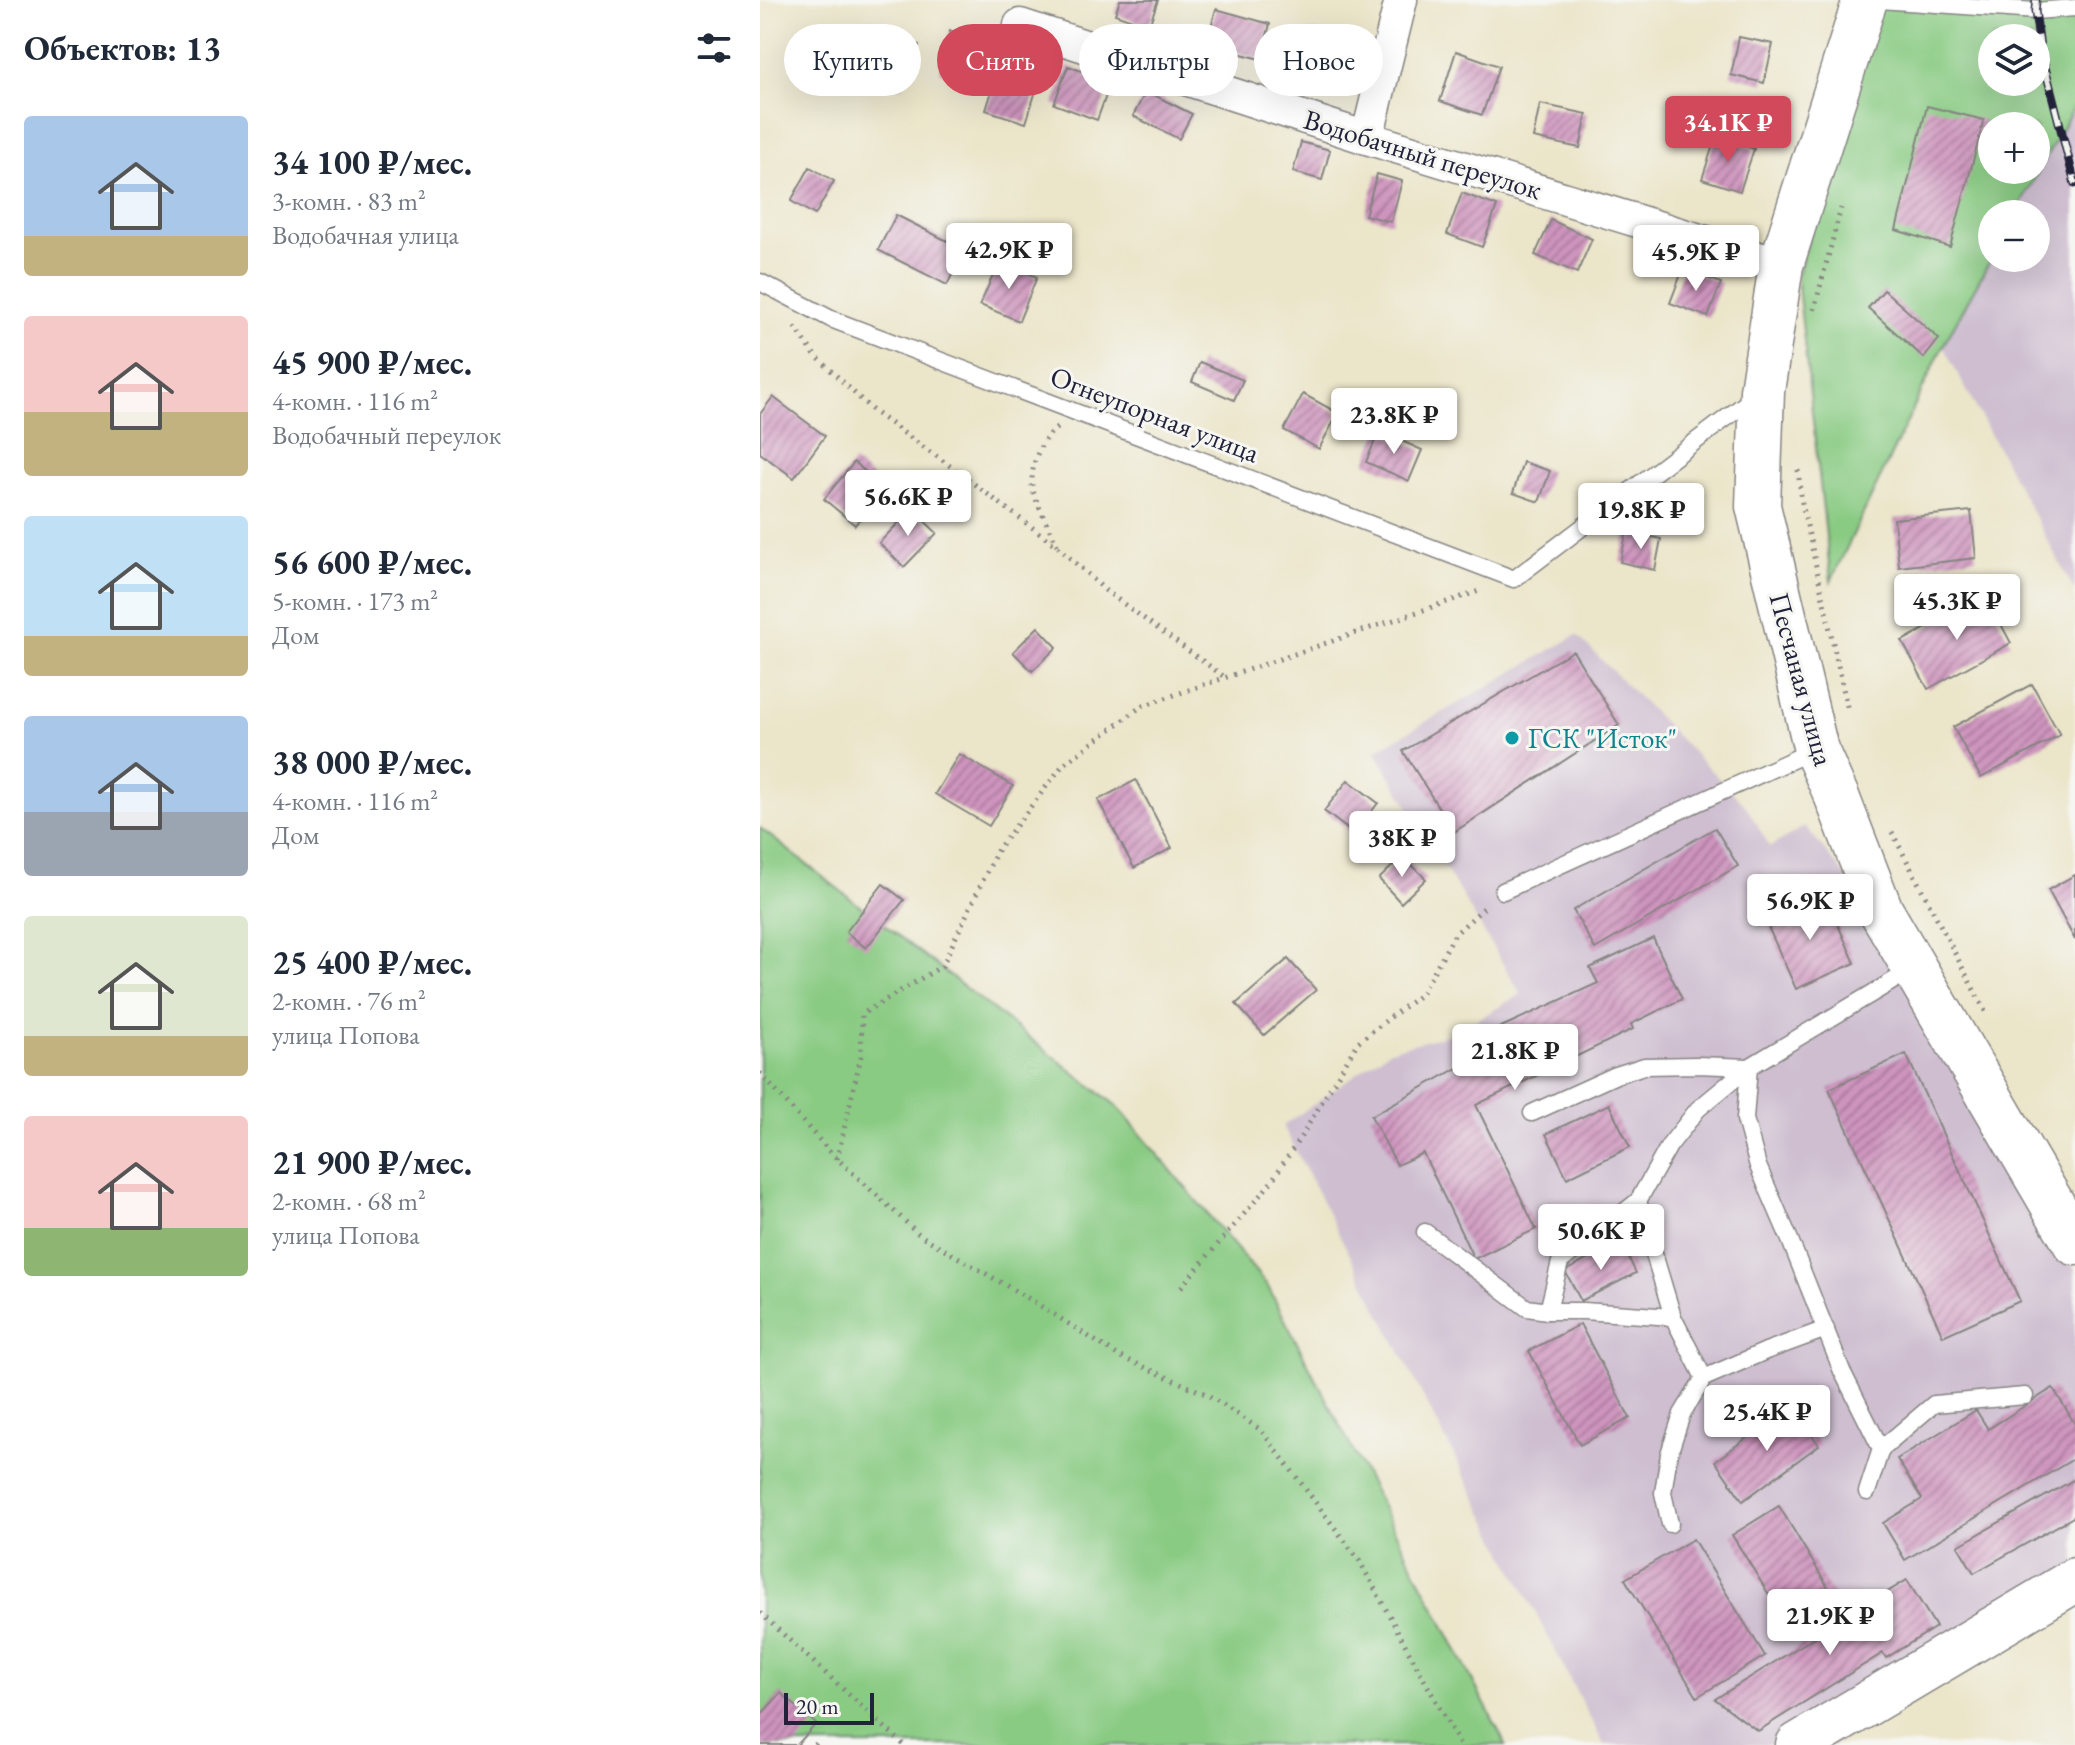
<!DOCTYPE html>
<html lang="ru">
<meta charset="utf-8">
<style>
body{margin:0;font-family:"EB Garamond",serif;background:#f2f2f3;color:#1f2937;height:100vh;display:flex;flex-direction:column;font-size:30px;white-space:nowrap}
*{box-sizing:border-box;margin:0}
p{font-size:26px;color:#747a83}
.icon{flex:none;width:44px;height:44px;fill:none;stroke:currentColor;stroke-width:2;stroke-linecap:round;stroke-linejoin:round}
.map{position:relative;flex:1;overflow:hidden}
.panel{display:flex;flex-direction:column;background:#fff;width:760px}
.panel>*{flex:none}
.hud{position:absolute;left:24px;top:24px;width:760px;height:72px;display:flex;gap:16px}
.fabs{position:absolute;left:1218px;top:24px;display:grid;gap:16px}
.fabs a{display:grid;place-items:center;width:72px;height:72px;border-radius:50%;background:#fff;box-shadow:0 8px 32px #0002;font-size:40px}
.scale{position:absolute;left:24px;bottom:20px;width:90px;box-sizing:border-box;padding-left:8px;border:4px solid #22223b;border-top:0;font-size:22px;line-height:28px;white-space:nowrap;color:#22223b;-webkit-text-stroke:6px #f6f6f2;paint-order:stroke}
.price{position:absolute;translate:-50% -68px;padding:0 18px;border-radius:8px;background:#fff;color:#222;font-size:26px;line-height:52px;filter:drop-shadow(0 2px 4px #0008)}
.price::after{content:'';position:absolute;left:50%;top:48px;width:24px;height:18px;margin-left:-12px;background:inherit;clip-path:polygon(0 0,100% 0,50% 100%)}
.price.on{background:#d1495b;color:#fff}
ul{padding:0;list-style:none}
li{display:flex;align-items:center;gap:24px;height:200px;padding:0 24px}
li span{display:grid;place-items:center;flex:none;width:224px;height:160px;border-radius:8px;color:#555}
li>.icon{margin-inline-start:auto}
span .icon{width:96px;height:96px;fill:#fffc;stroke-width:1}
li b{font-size:34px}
h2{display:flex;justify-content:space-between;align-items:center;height:96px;padding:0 24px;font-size:34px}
.pill{padding:0 28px;border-radius:36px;background:#fff;box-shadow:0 8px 32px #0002;font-size:28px;line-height:72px}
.pill.on{background:#d1495b;color:#fff}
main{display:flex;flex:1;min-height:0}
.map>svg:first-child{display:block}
.industrial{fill:#cebed0}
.green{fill:#89cb83;stroke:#56765f;stroke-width:2;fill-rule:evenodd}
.building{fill:url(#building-hatch)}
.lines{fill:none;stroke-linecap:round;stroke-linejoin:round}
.lane-casing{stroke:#868482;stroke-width:19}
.street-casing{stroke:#868482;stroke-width:35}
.secondary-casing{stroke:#868482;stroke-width:47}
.path{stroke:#868482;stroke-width:5;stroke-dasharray:2 6;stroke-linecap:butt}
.lane{stroke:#fff;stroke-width:16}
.street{stroke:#fff;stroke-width:32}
.secondary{stroke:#fff;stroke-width:44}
.rail-casing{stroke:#22223b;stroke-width:9}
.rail{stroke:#f6f6f2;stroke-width:6;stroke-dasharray:18;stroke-linecap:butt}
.culture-dot{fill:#0f9aa8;stroke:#f6f6f2;stroke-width:3}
.labels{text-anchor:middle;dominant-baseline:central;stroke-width:6;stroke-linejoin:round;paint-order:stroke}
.street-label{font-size:28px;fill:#22223b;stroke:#f6f6f2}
.culture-label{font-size:28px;fill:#0d838f;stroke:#f6f6f2;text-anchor:start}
</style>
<main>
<section class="panel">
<h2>Объектов: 13<svg class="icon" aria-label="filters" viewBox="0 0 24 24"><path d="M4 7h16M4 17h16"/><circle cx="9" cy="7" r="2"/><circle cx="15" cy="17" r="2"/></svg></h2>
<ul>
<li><span style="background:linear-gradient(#a9c7e8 75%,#c2b280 0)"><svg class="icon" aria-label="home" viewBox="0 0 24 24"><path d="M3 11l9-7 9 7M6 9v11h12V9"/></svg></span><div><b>34 100 ₽/мес.</b><p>3-комн. · 83 m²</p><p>Водобачная улица</p></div></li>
<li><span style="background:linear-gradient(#f6c9c9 60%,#c2b280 0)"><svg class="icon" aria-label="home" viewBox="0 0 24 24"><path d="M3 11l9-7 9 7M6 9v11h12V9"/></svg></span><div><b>45 900 ₽/мес.</b><p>4-комн. · 116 m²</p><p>Водобачный переулок</p></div></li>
<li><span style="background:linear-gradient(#bfe0f5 75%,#c2b280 0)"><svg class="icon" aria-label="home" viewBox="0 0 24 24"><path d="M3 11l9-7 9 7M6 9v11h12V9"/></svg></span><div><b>56 600 ₽/мес.</b><p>5-комн. · 173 m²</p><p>Дом</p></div></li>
<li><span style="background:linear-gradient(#a9c7e8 60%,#9aa5b1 0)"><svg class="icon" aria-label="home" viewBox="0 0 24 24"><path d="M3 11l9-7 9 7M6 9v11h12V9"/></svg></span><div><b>38 000 ₽/мес.</b><p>4-комн. · 116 m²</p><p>Дом</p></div></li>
<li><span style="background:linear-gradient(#dfe7d0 75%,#c2b280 0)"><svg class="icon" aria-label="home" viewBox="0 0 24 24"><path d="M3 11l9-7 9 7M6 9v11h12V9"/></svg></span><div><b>25 400 ₽/мес.</b><p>2-комн. · 76 m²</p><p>улица Попова</p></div></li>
<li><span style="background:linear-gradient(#f6c9c9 70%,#8fb573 0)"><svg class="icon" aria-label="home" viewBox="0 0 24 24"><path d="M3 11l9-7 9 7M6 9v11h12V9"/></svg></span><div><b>21 900 ₽/мес.</b><p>2-комн. · 68 m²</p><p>улица Попова</p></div></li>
</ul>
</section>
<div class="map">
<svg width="1315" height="1745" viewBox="0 0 1315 1745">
<defs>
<pattern id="building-hatch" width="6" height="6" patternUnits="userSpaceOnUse" patternTransform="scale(2)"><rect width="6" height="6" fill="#ce94bd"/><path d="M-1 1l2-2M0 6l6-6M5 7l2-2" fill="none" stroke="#a7789b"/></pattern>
</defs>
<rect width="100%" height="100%" fill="#f6f6f2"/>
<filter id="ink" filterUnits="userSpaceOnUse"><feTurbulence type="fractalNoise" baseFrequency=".0125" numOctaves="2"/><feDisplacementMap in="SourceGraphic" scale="16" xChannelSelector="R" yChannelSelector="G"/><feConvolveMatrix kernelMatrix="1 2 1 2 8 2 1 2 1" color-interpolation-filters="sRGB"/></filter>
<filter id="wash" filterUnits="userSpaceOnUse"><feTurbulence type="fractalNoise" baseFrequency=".006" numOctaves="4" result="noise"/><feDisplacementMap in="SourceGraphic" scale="32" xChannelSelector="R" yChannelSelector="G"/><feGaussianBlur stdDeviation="1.8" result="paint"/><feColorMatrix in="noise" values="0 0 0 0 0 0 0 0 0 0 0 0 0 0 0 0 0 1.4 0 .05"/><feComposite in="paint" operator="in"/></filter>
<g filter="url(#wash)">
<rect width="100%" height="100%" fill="#ebe5c9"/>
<!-- industrial -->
<g class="industrial">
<polygon points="1315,105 1315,592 1183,346 1232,257 1276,258 1276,214 1255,214"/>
<polygon points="817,635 986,806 1010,847 1045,826 1102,897 1315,1270 1315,1596 1073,1745 844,1745 523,1126 630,1050 695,1033 761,994 615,751"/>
</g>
<!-- green -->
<g class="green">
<path d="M 1120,0 L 1315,0 L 1315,105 L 1255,214 L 1232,214 L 1232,257 L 1183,346 L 1071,581 L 1037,278 ZM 1232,38 L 1276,38 L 1276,82 L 1232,82 ZM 1232,126 L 1276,126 L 1276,170 L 1232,170 Z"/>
<polygon points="0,828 358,1107 507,1285 746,1745 0,1745"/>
</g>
<g id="blocks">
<!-- building -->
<g class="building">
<polygon points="360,0 398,0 389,26 355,14"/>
<polygon points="456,9 510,24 501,59 446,45"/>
<polygon points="119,28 159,45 141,87 101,69"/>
<polygon points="190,31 232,42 221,82 180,71"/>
<polygon points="552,31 589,40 581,74 544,66"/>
<polygon points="979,37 1013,44 1004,83 971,75"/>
<polygon points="246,46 286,58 266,123 226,110"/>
<polygon points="696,51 739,66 722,115 680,101"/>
<polygon points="308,66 351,82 337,120 294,104"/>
<polygon points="386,91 432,114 419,139 373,116"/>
<polygon points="780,104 827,114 820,148 773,138"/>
<polygon points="1167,106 1224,120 1190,247 1136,230"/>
<polygon points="956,136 994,149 980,191 942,179"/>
<polygon points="541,142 570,150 562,180 533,172"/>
<polygon points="50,167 74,181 55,215 31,201"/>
<polygon points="617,174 642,181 631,222 605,215"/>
<polygon points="702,193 737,206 722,247 687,234"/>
<polygon points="136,215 205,250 187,285 118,250"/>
<polygon points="791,220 832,239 817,273 775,255"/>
<polygon points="239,261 277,277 259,321 220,305"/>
<polygon points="923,269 961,283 948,317 910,303"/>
<polygon points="1124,290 1179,339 1164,358 1108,308"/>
<polygon points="440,362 483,380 474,400 432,382"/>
<polygon points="543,394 578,413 559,449 524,430"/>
<polygon points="13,397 65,436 34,478 0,453 0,414"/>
<polygon points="619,431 662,450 649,481 606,462"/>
<polygon points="94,462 125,488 95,525 64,499"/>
<polygon points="763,462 790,471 779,502 753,493"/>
<polygon points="152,509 177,533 144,567 119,543"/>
<polygon points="1211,511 1216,558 1139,567 1134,519"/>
<polygon points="867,531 901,539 895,570 860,562"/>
<polygon points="1226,596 1251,643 1168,689 1142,641"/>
<polygon points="278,627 297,647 272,671 253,652"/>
<polygon points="813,651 859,725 694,832 643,751"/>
<polygon points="1272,684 1300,735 1221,778 1193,727"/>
<polygon points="199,754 253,786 229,826 175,794"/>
<polygon points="376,780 412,848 374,868 338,800"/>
<polygon points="588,780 618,803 594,834 564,811"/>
<polygon points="955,828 978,866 835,949 813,910"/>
<polygon points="643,856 666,879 641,903 619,879"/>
<polygon points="1315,875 1315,940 1288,890"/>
<polygon points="123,884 144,900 106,948 86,932"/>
<polygon points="1064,894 1095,963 1036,989 1005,920"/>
<polygon points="893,938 922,999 871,1024 873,1029 716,1105 776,1229 714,1259 663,1153 637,1165 611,1116 726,1052 717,1038 838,983 830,968"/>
<polygon points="528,959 556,990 504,1035 476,1004"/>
<polygon points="1146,1054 1260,1301 1183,1336 1069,1089"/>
<polygon points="849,1104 870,1147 807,1178 786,1134"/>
<polygon points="861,1242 876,1273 821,1301 805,1271"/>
<polygon points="820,1324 870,1418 820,1445 769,1351"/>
<polygon points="1293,1388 1315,1424 1315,1458 1145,1560 1123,1523 1162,1499 1137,1459 1216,1410 1228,1429"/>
<polygon points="1031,1406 1059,1445 983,1501 955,1461"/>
<polygon points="1315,1479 1315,1516 1214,1573 1198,1546"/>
<polygon points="1019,1506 1077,1602 1031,1630 972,1535"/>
<polygon points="933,1539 1005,1656 937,1697 865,1579"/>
<polygon points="1147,1580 1176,1627 1126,1658 1123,1653 998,1731 955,1699"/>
<polygon points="21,1693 56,1724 37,1745 0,1745 0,1716"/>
</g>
</g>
</g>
<g filter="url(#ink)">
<use href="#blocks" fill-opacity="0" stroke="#868482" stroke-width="2"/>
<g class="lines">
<defs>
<g id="lane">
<polyline points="1120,0 1275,11 1315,8"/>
<polyline points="0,282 71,319 754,579 994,397"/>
<polyline points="743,891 1054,750"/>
<polyline points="1153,969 989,1067 985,1119 998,1166 1030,1240 1082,1371 1121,1449 1174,1404 1265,1396"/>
<polyline points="772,1113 856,1075 884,1066 937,1065 989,1067 938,1109 909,1146 878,1201 913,1317 823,1311 788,1311"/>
<polyline points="665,1232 767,1308 788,1311 800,1262 878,1201"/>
<polyline points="944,1378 1006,1351 1066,1329"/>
<polyline points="1107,1492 1121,1449"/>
<polyline points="910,1524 903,1493 909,1454 922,1414 944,1378 913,1317"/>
</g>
<g id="street">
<polyline points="260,25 607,138 1021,265"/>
<polyline points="607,138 641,0"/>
</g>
<g id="secondary">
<polyline points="1105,0 1021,265 1002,391 998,506 1056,750 1077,797 1121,911 1315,1243"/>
<polyline points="1038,1745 1315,1580"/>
</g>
</defs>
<!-- lane casing -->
<use href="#lane" class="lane-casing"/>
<!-- street casing -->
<use href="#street" class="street-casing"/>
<!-- secondary casing -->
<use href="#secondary" class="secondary-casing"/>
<!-- path -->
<g class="path">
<polyline points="1054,310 1081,208"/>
<polyline points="35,327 54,354 113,411 193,468 298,547 346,591 466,678"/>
<path d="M 297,428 C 280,440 271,464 272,485 C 273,498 291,531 297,545"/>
<polyline points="1038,470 1042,503 1088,711"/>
<polyline points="1132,832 1227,1015"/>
<polyline points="0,1073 71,1153 160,1235 276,1303 359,1356 448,1395 501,1430 599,1560 700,1745"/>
<polyline points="77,1159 101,1056 102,1014 182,966 238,849 303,765 382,706 719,591"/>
<polyline points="421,1287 509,1185 544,1132 598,1042 661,994 695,934 727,905"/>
<polyline points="0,1613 144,1745"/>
<polyline points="55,1745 60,1739"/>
</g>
<!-- lane -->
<use href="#lane" class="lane"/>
<!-- street -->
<use href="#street" class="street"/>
<!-- secondary -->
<use href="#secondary" class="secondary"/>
<defs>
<polyline id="rail" points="1276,0 1275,11 1280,48 1315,184"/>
</defs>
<!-- rail casing -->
<use href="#rail" class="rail-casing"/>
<!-- rail -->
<use href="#rail" class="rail"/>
</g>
</g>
<!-- markers -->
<circle class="culture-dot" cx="752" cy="738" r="8"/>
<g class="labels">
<!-- street labels -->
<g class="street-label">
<text transform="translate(663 154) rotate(17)">Водобачный переулок</text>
<text transform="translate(395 414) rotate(21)">Огнеупорная улица</text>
<text transform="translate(1042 679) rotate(75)">Песчаная улица</text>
</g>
<!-- culture labels -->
<g class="culture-label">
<text x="768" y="738">ГСК "Исток"</text>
</g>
</g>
</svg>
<div class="fabs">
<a><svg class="icon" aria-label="layers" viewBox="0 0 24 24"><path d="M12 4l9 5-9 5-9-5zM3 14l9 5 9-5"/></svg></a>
<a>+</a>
<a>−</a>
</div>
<div class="scale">20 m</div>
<b class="price on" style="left:968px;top:164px">34.1K ₽</b>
<b class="price" style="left:249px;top:291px">42.9K ₽</b>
<b class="price" style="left:936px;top:293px">45.9K ₽</b>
<b class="price" style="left:634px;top:456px">23.8K ₽</b>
<b class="price" style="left:148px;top:538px">56.6K ₽</b>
<b class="price" style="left:881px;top:551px">19.8K ₽</b>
<b class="price" style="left:1197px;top:642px">45.3K ₽</b>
<b class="price" style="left:642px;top:879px">38K ₽</b>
<b class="price" style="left:1050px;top:942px">56.9K ₽</b>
<b class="price" style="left:755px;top:1092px">21.8K ₽</b>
<b class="price" style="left:841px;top:1272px">50.6K ₽</b>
<b class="price" style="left:1007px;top:1453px">25.4K ₽</b>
<b class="price" style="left:1070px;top:1657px">21.9K ₽</b>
<div class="hud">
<a class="pill">Купить</a>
<a class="pill on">Снять</a>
<a class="pill">Фильтры</a>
<a class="pill">Новое</a>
</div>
</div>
</main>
